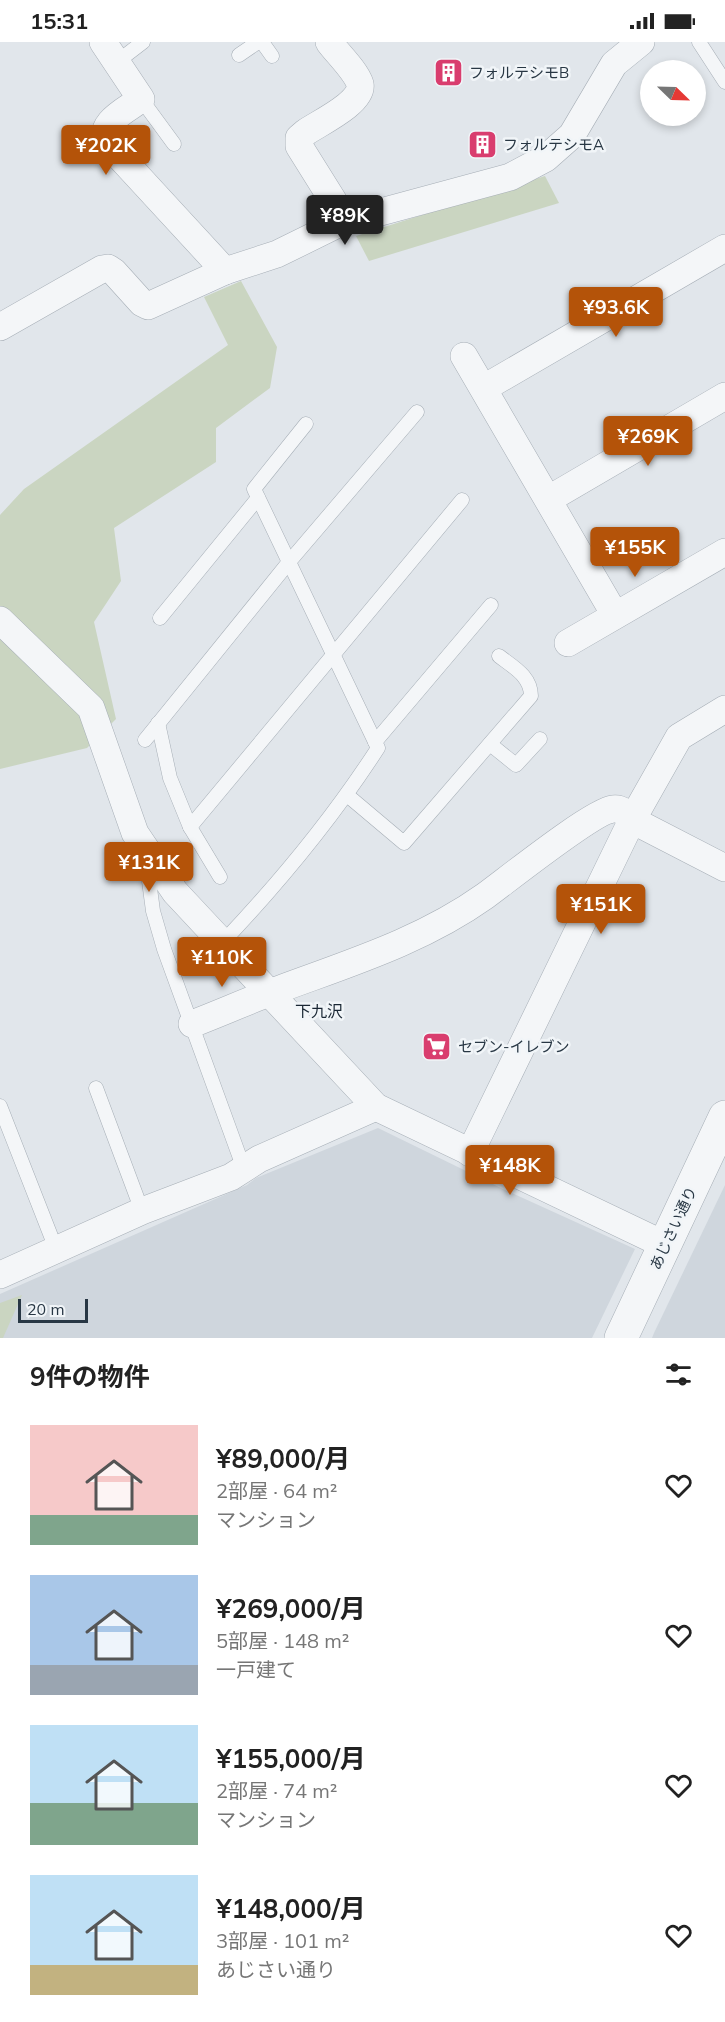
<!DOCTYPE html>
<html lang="ja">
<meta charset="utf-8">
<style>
body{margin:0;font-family:Mulish,"Noto Sans JP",sans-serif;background:#f2f2f2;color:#222;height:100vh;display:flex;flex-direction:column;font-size:22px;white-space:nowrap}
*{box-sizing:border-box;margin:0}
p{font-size:20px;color:#767676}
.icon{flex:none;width:33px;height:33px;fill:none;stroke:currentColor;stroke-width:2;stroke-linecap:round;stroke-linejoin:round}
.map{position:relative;height:1296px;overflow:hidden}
.panel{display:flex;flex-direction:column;background:#fff;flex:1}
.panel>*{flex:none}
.needle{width:39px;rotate:113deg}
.tools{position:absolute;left:640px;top:18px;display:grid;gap:12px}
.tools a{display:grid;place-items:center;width:66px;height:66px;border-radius:50%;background:#fff;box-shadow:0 3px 9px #0003;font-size:30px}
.scale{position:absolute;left:18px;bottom:15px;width:70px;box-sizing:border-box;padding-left:6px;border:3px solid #283744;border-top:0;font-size:16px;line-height:21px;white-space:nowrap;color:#283744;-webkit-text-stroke:4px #f1f5f8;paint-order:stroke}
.price{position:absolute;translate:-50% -51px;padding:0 14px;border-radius:6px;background:#b45309;color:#fff;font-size:20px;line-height:39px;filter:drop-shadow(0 2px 3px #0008)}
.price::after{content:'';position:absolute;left:50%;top:36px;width:18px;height:14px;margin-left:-9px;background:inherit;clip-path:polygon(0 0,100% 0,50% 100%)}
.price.active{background:#222;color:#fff}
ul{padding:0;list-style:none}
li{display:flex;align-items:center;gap:18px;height:150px;padding:0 30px}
li span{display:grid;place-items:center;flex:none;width:168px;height:120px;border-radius:0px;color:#555}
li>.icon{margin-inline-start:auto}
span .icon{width:72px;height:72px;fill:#fffc;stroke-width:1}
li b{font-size:26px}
h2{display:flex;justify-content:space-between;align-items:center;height:72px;padding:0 30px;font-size:26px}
.status{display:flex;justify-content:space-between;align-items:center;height:42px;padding:0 30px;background:#fff;direction:ltr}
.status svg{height:16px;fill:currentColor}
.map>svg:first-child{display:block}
.built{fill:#cfd6dd}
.green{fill:#cad5c1}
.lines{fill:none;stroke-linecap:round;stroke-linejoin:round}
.service-casing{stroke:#a6aeb6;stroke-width:15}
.minor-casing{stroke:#a6aeb6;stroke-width:28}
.tertiary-casing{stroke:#a6aeb6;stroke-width:34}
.service{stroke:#f4f6f8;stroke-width:14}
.minor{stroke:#f4f6f8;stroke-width:27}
.tertiary{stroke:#f4f6f8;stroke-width:33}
.labels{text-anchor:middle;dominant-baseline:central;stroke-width:5;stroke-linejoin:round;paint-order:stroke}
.poi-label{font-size:15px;fill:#283744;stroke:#f1f5f8;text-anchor:start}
.street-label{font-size:15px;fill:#283744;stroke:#f1f5f8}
.neighbourhood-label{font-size:16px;fill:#1a2734;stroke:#f1f5f8}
</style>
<div class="status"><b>15:31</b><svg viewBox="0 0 49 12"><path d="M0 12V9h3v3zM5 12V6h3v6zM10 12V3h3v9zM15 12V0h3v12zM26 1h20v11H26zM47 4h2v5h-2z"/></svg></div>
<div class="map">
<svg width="725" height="1296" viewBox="0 0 725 1296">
<rect width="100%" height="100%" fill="#e1e6eb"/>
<!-- built -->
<g class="built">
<polygon points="378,1086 505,1148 635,1207 592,1296 0,1296 0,1252 247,1143 256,1136"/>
<polygon points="725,1143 725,1296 652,1296 654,1291"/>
</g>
<!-- green -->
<g class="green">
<polygon points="545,134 559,161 369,219 356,194"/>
<polygon points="241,239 277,305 270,346 216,386 216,420 114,486 121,539 94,580 116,677 87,706 0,727 0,473 24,447 228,303 204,255"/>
<polygon points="22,1253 3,1296 0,1296 0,1261"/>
</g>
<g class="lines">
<defs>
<g id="service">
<polyline points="262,0 272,14"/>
<polyline points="699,0 725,40"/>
<polyline points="239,13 258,0"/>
<polyline points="117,20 143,0"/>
<polyline points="141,57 174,102"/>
<polyline points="160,576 258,456"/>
<polyline points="158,681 170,736 190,785 220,835"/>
<polyline points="145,698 289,520 417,370"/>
<polyline points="375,700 491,563"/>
<polyline points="490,702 516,723 540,697"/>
<path d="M 347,753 L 404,801 L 531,654 C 531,634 513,625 499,614"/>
<polyline points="190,785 462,458"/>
<polyline points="146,816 153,869 164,907 244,1127"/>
<path d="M 222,901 C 278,842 334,774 378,706 L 254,447 L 306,382"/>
<polyline points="96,1046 142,1169"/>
<polyline points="0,1064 56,1207"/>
</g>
<g id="minor">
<path d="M 103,0 L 141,57 C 127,68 96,81 108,102 L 225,229"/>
<path d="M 329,0 C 337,11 356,29 360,42 C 364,60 319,81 306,90 L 299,96 L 299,104 L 334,160 L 340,181"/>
<polyline points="0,285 102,227 108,226 114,230 142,261 148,264 225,229 277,212 340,181 510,135 546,116 572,93 614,22 641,0"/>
<polyline points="464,314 615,573"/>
<polyline points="484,346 725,206"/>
<polyline points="549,457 725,354"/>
<polyline points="0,578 91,666 135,791 175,850 376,1065 665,1203"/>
<polyline points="568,601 725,510"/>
<path d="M 192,982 C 218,972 243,961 269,951 C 343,923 419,901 485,854 C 507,838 593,769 613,767 C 622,766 627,772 632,778 L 725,826"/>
<polyline points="470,1111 632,778 679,695 725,667"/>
<polyline points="0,1233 142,1169 231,1135 259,1117 376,1065"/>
</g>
<polyline id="tertiary" points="621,1296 725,1075"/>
</defs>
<!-- service casing -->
<use href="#service" class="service-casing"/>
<!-- minor casing -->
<use href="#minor" class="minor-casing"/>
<!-- tertiary casing -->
<use href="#tertiary" class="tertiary-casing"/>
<!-- service -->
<use href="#service" class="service"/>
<!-- minor -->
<use href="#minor" class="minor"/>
<!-- tertiary -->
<use href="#tertiary" class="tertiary"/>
</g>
<!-- icons -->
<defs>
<symbol id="building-square" viewBox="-11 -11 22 22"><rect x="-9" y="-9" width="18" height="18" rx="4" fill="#d93d6e" stroke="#f1f5f8"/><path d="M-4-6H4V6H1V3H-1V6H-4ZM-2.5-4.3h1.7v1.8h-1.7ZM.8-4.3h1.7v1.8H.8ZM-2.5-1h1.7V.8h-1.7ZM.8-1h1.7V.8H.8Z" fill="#fff"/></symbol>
<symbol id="supermarket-square" viewBox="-11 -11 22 22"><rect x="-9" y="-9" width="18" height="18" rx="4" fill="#d93d6e" stroke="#f1f5f8"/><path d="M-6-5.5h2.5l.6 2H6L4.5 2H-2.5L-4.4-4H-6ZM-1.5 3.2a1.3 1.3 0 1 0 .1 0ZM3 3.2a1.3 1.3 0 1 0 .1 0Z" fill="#fff"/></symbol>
</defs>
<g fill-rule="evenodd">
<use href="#building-square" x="432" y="14" width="33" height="33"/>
<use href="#building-square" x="466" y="86" width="33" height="33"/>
<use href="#supermarket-square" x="420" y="988" width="33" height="33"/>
</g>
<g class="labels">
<!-- poi labels -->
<g class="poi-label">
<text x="469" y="30">フォルテシモB</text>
<text x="503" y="102">フォルテシモA</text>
<text x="458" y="1004">セブン-イレブン</text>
</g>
<!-- street labels -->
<g class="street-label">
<text transform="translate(673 1186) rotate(-65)">あじさい通り</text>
</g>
<!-- neighbourhood labels -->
<g class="neighbourhood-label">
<text x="319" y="969">下九沢</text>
</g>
</g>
</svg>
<div class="tools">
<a><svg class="needle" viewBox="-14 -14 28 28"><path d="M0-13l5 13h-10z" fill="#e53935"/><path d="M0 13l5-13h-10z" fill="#767676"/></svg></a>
</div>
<div class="scale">20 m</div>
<b class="price" style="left:106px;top:134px">¥202K</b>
<b class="price active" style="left:345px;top:204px">¥89K</b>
<b class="price" style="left:616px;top:296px">¥93.6K</b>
<b class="price" style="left:648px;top:425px">¥269K</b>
<b class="price" style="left:635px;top:536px">¥155K</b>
<b class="price" style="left:149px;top:851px">¥131K</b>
<b class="price" style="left:601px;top:893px">¥151K</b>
<b class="price" style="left:222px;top:946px">¥110K</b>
<b class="price" style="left:510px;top:1154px">¥148K</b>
</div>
<section class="panel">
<h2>9件の物件<svg class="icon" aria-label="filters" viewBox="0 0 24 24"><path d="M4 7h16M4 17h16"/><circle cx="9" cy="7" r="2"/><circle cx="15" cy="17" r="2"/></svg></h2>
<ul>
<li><span style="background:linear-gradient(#f6c9c9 75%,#7fa58c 0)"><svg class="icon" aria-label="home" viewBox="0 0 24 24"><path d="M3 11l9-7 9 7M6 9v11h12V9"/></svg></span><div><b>¥89,000/月</b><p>2部屋 · 64 m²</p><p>マンション</p></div><svg class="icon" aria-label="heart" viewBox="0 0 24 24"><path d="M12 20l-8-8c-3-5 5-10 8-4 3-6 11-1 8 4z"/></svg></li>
<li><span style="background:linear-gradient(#a9c7e8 75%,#9aa5b1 0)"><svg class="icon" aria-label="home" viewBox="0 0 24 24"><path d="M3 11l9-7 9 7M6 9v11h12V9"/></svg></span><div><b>¥269,000/月</b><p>5部屋 · 148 m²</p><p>一戸建て</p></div><svg class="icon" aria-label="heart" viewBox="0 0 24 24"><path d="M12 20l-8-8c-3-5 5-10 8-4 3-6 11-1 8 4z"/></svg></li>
<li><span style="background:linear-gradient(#bfe0f5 65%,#7fa58c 0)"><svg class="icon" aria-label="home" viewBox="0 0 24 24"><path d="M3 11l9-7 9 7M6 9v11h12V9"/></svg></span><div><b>¥155,000/月</b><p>2部屋 · 74 m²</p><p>マンション</p></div><svg class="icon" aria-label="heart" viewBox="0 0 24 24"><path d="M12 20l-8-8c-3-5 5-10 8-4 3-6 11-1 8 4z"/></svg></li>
<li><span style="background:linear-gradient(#bfe0f5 75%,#c2b280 0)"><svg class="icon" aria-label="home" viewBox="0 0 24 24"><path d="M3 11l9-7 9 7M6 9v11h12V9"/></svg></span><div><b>¥148,000/月</b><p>3部屋 · 101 m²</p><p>あじさい通り</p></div><svg class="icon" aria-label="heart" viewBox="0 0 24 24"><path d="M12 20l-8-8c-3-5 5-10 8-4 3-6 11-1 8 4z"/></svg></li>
</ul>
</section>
